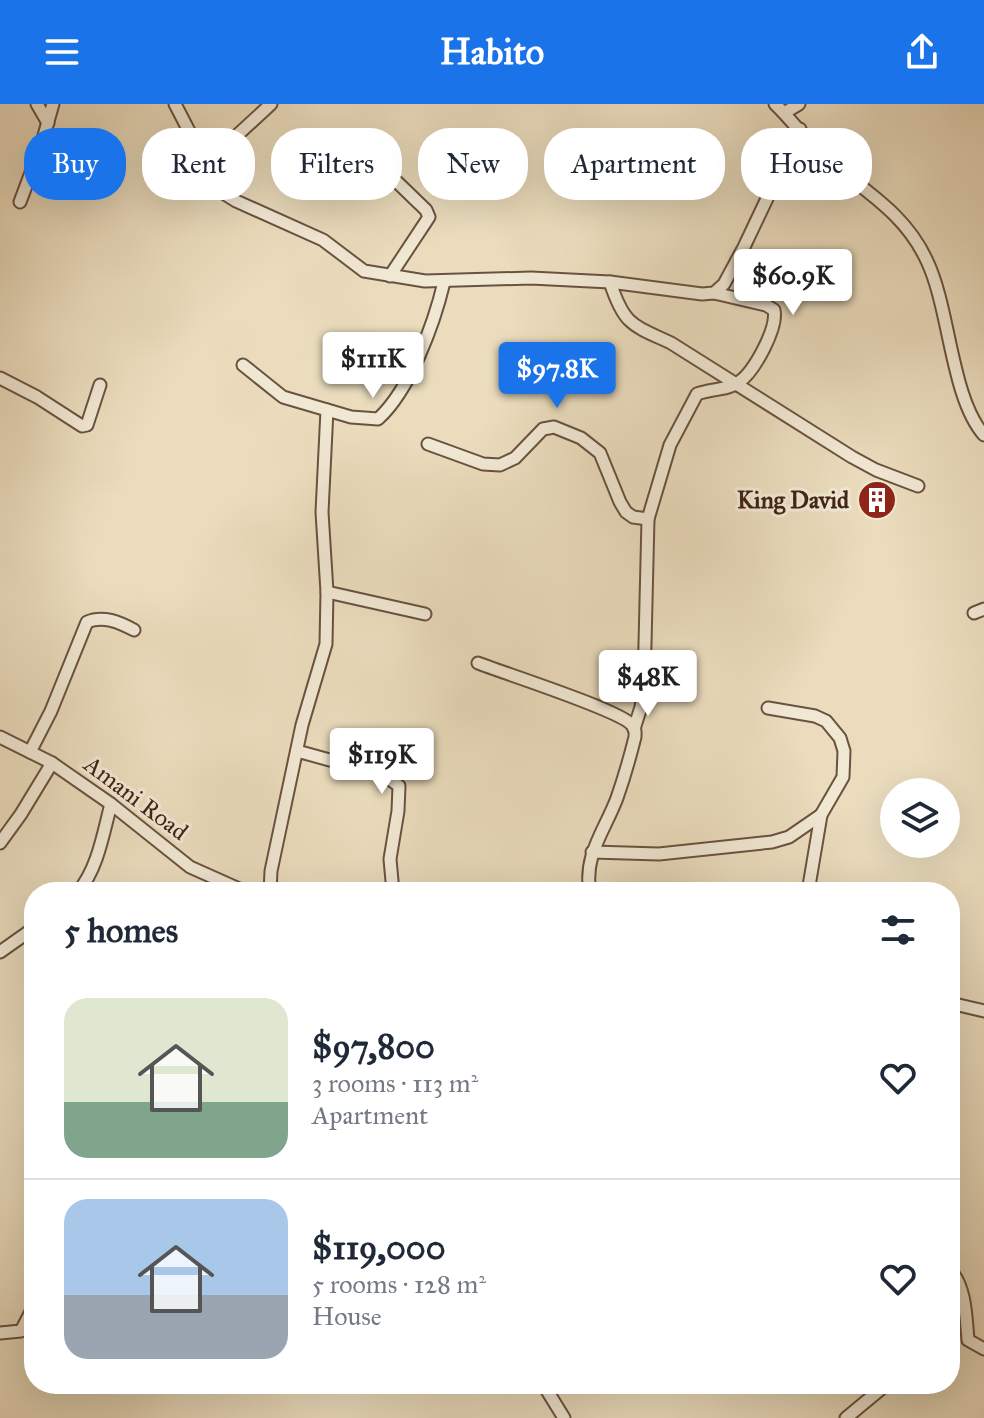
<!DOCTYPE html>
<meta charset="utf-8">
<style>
body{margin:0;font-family:"IM FELL Great Primer",serif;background:#f2f2f3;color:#1f2937;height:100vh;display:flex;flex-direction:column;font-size:30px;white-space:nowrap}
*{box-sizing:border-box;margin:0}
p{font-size:26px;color:#747a83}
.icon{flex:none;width:44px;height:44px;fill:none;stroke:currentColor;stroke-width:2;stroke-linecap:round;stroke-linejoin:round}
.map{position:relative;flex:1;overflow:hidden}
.sheet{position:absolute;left:24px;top:778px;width:936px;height:512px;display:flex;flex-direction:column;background:#fff;border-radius:32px;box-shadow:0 8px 32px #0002}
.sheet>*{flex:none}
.guide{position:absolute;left:24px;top:24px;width:936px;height:72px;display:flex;gap:16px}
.tools{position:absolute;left:880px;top:674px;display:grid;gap:16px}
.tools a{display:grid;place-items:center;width:80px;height:80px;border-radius:50%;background:#fff;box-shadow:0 8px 32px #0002;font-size:40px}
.price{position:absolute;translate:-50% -68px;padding:0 18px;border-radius:8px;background:#fff;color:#222;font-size:26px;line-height:52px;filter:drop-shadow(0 2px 4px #0008)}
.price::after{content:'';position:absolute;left:50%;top:48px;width:24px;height:18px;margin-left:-12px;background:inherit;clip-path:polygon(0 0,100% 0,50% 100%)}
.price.selected{background:#1a73e8;color:#fff}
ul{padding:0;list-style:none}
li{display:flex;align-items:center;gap:24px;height:200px;padding:0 40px}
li+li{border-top:2px solid #e0e1e3}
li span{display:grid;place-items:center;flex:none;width:224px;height:160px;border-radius:24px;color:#555}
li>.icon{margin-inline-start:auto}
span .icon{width:96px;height:96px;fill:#fffc;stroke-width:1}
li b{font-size:34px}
h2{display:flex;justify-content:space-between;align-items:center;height:96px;padding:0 40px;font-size:34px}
.tag{padding:0 28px;border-radius:32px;background:#fff;box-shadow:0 8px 32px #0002;font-size:28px;line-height:72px}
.tag.selected{background:#1a73e8;color:#fff}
header{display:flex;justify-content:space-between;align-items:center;height:104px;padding:0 40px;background:#1a73e8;color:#fff;font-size:36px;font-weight:700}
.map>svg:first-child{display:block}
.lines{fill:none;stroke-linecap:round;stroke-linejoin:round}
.street-casing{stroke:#6a5240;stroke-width:15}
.street{stroke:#f1e8d4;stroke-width:11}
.labels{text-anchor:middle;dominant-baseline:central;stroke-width:6;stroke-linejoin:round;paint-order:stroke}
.poi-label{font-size:24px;font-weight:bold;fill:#3f2416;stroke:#f1e8d4;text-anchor:end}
.street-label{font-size:24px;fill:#3f2416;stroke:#f1e8d4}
</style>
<header><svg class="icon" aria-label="menu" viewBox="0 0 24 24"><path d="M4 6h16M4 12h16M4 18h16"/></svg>Habito<svg class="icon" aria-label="share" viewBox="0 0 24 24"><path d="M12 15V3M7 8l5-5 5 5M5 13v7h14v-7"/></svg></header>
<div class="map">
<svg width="984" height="1314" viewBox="0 0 984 1314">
<rect width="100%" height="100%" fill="#eadcbd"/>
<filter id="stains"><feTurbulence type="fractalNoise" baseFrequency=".0025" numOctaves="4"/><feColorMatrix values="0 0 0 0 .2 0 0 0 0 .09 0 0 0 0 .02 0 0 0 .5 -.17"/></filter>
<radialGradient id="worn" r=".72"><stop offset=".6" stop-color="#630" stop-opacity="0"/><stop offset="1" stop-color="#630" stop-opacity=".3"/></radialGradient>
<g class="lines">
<defs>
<g id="street">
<polyline points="37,0 48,19"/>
<polyline points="175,0 220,87 236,97 323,136 364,167 425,177 531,174 610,178 702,190 714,189 724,180 744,143 800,25"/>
<path d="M 775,0 C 794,18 810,42 830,58 C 868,89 906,111 927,157 C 950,205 951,294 984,331"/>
<polyline points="784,9 799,0"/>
<polyline points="206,60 271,0"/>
<polyline points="20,98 41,42 53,0"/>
<polyline points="390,172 429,113 426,106 397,78"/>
<path d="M 610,178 C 624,221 632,221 671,239 L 852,353 L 876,366 L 918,382"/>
<path d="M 243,261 L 283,293 L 351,313 L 378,315 C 410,286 434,220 444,178"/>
<polyline points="0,274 37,293 82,322 87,321 100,281"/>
<polyline points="428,340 483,360 500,361 515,354 543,325 554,323 581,334 600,349 620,398 626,408 633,413 648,415"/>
<polyline points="327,488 425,510"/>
<polyline points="974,509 984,505"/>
<path d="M 478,559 C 503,569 620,606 632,621 C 636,626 635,627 635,633 C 630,653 624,674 617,694 C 605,726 583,752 590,788"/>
<polyline points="768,604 815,612 826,617 840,634 844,647 843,673 821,711 808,788"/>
<path d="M 634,625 L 641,603 L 644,581 L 648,415 L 670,341 L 697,290 C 710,285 728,286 739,278 C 754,268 778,224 774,206 L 766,201 L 714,189"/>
<polyline points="0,633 52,659 111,700 190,763 246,788"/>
<polyline points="297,647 384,671 399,682 398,707 390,755 393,788"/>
<path d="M 30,648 L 51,607 L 87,518 C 103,511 119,518 134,526"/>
<polyline points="0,739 21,710 52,659"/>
<polyline points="592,748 659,750 772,738 789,733 821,711"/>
<path d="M 78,788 C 98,764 103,730 111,700"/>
<polyline points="270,788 271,767 302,621 326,540 327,488 322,408 327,306"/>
<polyline points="0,848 34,824"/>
<polyline points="950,899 984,907"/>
<path d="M 951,1167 C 966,1184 966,1214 968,1236 L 984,1245"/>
<polyline points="0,1229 21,1227 34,1202"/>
<polyline points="543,1280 564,1314"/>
<polyline points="846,1314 887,1280"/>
</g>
</defs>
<!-- street casing -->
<use href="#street" class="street-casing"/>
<!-- street -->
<use href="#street" class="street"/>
</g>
<!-- icons -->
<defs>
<symbol id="building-disc" viewBox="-11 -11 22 22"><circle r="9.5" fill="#8f2418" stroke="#f1e8d4"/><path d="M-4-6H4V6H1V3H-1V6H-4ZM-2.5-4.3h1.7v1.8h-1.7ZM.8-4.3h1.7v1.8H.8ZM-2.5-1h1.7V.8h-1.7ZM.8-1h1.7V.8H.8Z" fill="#fff"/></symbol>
</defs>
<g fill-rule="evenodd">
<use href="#building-disc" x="855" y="374" width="44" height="44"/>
</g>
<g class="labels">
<!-- poi labels -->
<g class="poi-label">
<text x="849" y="396">King David</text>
</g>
<!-- street labels -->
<g class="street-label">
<text transform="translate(136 694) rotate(37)">Amani Road</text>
</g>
</g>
<rect width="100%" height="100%" filter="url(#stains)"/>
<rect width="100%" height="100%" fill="url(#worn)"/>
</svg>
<div class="tools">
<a><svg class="icon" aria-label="layers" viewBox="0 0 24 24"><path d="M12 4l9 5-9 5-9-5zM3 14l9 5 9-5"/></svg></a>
</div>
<b class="price" style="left:793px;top:213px">$60.9K</b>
<b class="price" style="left:373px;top:296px">$111K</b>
<b class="price selected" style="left:557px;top:306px">$97.8K</b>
<b class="price" style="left:648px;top:614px">$48K</b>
<b class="price" style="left:382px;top:692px">$119K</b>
<div class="guide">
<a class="tag selected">Buy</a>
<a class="tag">Rent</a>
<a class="tag">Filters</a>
<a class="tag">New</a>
<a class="tag">Apartment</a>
<a class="tag">House</a>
</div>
<section class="sheet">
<h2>5 homes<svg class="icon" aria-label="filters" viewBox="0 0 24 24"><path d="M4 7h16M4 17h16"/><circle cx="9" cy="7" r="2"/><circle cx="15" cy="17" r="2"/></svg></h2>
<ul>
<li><span style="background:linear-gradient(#dfe7d0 65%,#7fa58c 0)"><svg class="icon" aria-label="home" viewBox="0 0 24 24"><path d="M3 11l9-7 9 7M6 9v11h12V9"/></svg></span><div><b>$97,800</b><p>3 rooms · 113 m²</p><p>Apartment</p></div><svg class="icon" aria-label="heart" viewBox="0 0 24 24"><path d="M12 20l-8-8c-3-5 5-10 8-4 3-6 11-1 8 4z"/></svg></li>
<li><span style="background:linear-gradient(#a9c7e8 60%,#9aa5b1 0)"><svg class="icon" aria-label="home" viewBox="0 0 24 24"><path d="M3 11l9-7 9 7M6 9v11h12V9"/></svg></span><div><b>$119,000</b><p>5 rooms · 128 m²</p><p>House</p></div><svg class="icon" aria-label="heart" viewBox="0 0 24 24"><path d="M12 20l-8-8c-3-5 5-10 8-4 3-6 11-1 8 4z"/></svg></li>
</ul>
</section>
</div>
